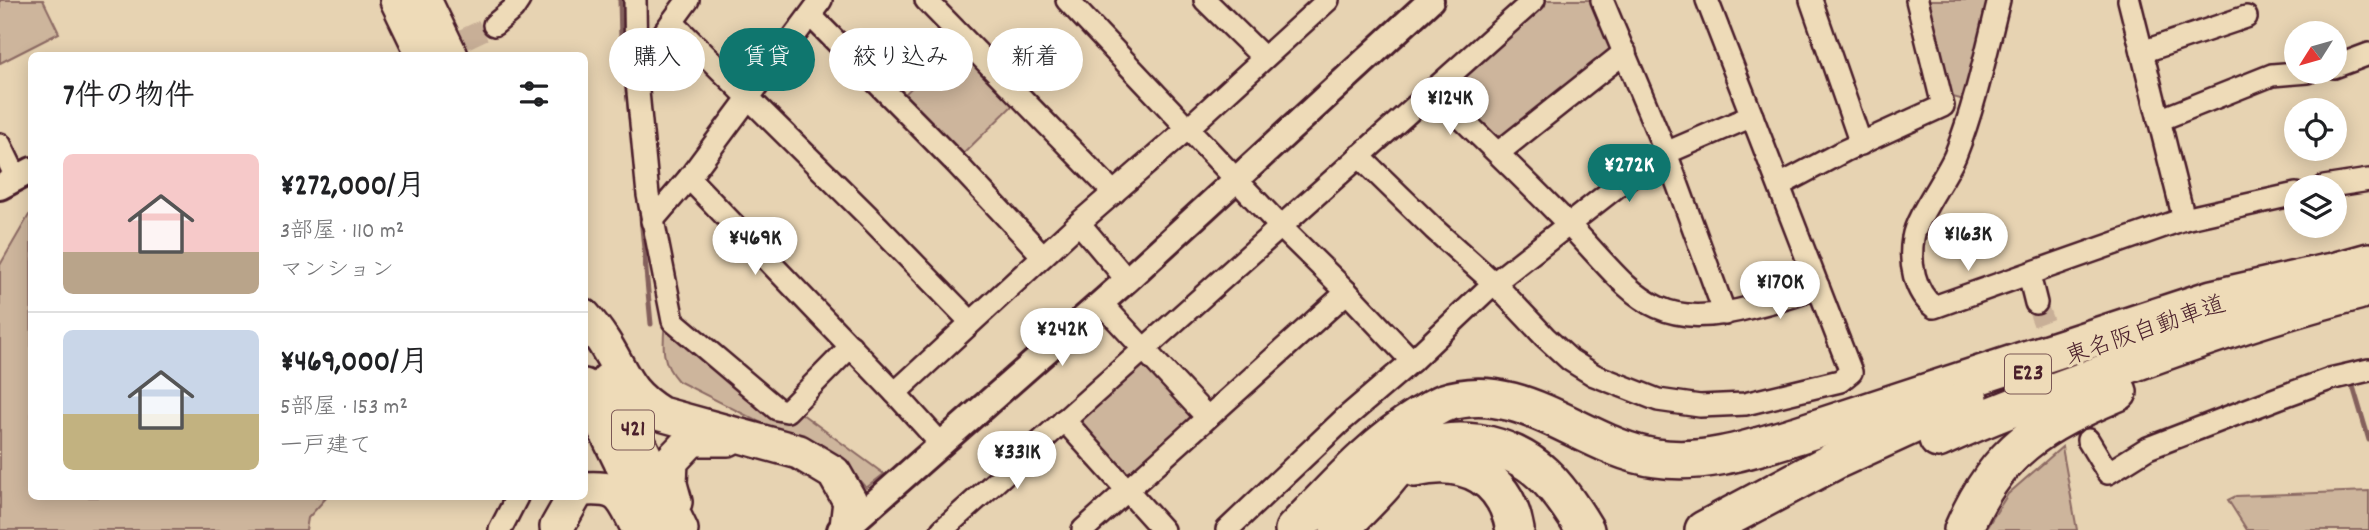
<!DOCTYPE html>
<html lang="ja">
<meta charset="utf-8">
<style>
body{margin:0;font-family:Dekko,"Klee One",sans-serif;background:#f2f2f2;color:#202124;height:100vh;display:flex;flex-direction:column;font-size:26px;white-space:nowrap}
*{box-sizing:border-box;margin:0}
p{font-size:23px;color:#757577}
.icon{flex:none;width:38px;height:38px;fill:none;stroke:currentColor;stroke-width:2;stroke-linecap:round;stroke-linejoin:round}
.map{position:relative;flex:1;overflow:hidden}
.details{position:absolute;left:28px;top:52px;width:560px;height:448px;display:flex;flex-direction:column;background:#fff;border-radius:10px;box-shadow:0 4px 18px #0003}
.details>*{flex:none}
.guide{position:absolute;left:609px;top:28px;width:665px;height:63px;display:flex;gap:14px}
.needle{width:46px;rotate:233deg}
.fabs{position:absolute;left:2284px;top:21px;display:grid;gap:14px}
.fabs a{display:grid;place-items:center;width:63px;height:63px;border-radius:50%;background:#fff;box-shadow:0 4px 18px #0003;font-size:35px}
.price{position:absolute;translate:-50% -60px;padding:0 16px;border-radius:24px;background:#fff;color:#222;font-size:23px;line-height:46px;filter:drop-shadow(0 2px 4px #0008)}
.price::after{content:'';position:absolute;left:50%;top:42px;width:21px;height:16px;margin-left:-10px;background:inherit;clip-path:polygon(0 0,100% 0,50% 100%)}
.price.active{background:#0f766e;color:#fff}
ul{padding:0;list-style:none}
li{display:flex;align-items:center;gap:21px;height:175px;padding:0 35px}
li+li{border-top:2px solid #e0e0e0}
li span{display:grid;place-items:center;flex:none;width:196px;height:140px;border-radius:10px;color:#555}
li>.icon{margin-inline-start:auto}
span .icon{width:84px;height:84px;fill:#fffc;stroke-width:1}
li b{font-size:30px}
h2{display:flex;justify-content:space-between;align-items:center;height:84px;padding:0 35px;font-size:30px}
.chip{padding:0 24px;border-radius:32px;background:#fff;box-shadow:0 4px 18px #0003;font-size:24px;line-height:63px}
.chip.active{background:#0f766e;color:#fff}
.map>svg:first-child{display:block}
.green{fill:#cdb59c;stroke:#8c6a64;stroke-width:2}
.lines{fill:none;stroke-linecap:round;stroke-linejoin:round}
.stream{stroke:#84605c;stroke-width:5}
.minor-tunnel{stroke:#c8af97;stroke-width:21;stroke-dasharray:21 10;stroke-linecap:butt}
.minor-casing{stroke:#4a1f2b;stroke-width:26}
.tertiary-casing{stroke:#4a1f2b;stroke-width:30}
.trunk-casing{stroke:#4a1f2b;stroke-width:38}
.motorway-casing{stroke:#4a1f2b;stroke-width:42}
.minor{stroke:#eedbb8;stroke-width:21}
.tertiary{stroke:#eedbb8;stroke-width:24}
.trunk{stroke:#eedbb8;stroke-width:33}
.motorway{stroke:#eedbb8;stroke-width:37}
.labels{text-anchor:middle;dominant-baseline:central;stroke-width:6;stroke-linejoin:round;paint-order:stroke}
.shield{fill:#eedbb8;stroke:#7b5755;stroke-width:2}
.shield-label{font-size:23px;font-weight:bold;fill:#4a1f2b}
.street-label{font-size:24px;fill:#4a1f2b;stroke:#eedbb8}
</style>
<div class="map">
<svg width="2369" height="530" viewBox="0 0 2369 530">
<rect width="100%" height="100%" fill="#e7d3b2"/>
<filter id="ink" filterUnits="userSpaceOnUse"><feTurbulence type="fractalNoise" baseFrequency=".0143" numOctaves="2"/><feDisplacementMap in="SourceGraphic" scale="14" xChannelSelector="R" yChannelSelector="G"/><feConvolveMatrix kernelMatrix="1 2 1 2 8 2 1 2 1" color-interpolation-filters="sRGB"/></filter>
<g filter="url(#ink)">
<!-- green -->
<g class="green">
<polygon points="0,0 43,0 59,33 0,63"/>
<polygon points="1545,0 1595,0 1615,50 1497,143 1442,90"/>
<polygon points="1921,0 1992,0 1968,101 1949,96"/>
<polygon points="960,40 1018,100 958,159 900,99"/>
<polygon points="31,214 32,497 327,497 308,518 306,530 0,530 0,265 29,215"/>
<path d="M 665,320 L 798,411 L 884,474 L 866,488 L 840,458 L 822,446 L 773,429 L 678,381 C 660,361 663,345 665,320 Z"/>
<polygon points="1145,355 1201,415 1129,481 1074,420"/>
<polygon points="2062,447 2077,530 1985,530 2008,494"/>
<polygon points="2369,491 2369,530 2247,530 2228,500 2236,496"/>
</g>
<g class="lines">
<!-- stream -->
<g class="stream">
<polyline points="620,0 621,39 632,133"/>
<polyline points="640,206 651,324"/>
<polyline points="2352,383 2369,440"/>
</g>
<!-- minor-tunnel -->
<g class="minor-tunnel">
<polyline points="436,52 494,25"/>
<polyline points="2036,303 2088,440"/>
</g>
<defs>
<g id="minor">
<polyline points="635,0 636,71 648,195 673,321 777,409 787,411 851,346"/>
<polyline points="926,0 1114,193"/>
<polyline points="1067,0 1280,226 1347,292 1412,361"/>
<polyline points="1205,0 1264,58"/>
<polyline points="1602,0 1666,153 1725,314"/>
<polyline points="1811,0 1861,144"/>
<path d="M 1999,0 C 1986,53 1975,106 1955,156 C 1945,179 1916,217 1913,238 C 1909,262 1914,292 1934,307 L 2184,219 L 2296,194"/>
<polyline points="2129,0 2184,219"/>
<polyline points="811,16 957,164 1043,256"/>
<polyline points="672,22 867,215 971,322"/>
<polyline points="494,25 513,9 519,0"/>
<polyline points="2142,52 2246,17"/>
<polyline points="2334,67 2369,54"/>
<polyline points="636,71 688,0"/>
<path d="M 1433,90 C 1478,135 1525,179 1569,225 C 1632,290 1650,335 1752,307 C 1774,301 1797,297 1818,286"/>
<polyline points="2159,120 2272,75 2308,72"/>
<polyline points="0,144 17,179"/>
<polyline points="1498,153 1625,52"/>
<polyline points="1359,156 1434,229 1494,283 1545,337 1570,360 1594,375 1658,400 1700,406 1745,404 1840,381 1851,372 1707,0"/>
<polyline points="689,178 895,393 1079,223 1188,128 1328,0"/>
<polyline points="1780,185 1844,151 1943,106 1917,0"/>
<polyline points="2324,187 2369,180"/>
<polyline points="652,221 689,178 821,0"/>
<polyline points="1079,223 1127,280"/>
<polyline points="2029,275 2036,303"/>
<polyline points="1101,303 1207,417"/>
<polyline points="895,393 942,445"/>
<polyline points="1064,420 1163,530"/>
<polyline points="2088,440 2108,473 2148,448 2278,398 2330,379 2369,370"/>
<polyline points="500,530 517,497"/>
<polyline points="942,530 1534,0"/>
<polyline points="1083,530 1347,292"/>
<polyline points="1227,530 1343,420 1412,361 1494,283 1629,177 1666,153 1752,116"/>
</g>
<g id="tertiary">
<polyline points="0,187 32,170"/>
<polyline points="840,530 855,520 1127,280 1431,0"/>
</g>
<g id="trunk">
<polyline points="397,0 424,56"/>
<polyline points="424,0 451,56"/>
<path d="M 584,316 C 590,323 596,330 601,338 C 624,372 623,391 661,414 L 799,452 L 834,473 L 850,501 L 847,527"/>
<polyline points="608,380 681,530"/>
<polyline points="584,386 654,530"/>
<path d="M 584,489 C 617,487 621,494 635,522"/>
<polyline points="675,502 670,484 671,461 692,439 728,439"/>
<polyline points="557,527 574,497"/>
</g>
<g id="motorway">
<polyline points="2304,280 2369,262"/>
<path d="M 1938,439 C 1988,416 2040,397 2092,378 C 2179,345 2268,314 2358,291"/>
<path d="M 1415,468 C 1466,456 1506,478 1515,530"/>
<path d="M 1294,530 C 1334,489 1371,446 1420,416 C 1428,412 1436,406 1444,403 C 1521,377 1584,448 1656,458 C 1705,465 1751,449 1797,435 L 2212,299 L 2327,273"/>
<path d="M 1339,530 C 1353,516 1367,502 1380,488 C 1390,477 1397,465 1409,457 C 1449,429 1510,443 1543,474 C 1560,490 1573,510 1585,530"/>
<polyline points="1704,530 1836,460 1969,399"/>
<path d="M 1963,530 C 1997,450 2040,425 2118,392"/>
</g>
</defs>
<!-- minor casing -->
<use href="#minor" class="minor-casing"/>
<!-- tertiary casing -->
<use href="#tertiary" class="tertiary-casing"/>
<!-- trunk casing -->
<use href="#trunk" class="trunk-casing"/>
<!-- motorway casing -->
<use href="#motorway" class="motorway-casing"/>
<!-- minor -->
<use href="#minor" class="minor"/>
<!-- tertiary -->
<use href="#tertiary" class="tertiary"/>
<!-- trunk -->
<use href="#trunk" class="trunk"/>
<!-- motorway -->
<use href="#motorway" class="motorway"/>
</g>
</g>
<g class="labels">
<!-- shield labels -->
<g class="shield">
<rect x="2005" y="354.5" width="46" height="39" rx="5"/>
<rect x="612" y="410.5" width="42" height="39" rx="5"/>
</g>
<g class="shield-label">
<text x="2028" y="374">E23</text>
<text x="633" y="430">421</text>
</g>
<!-- street labels -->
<g class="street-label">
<text transform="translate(2146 332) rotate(-19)">東名阪自動車道</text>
</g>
</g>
</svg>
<div class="fabs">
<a><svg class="needle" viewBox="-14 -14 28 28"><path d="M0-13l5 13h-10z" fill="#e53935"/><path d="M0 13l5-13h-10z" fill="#757577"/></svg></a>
<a><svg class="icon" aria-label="locate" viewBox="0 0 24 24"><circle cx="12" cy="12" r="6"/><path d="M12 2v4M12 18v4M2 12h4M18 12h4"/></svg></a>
<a><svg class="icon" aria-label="layers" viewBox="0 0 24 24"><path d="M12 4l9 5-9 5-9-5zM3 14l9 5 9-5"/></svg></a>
</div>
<b class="price" style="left:1450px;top:137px">¥124K</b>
<b class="price active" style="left:1629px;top:204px">¥272K</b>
<b class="price" style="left:1968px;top:273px">¥163K</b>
<b class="price" style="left:755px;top:277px">¥469K</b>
<b class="price" style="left:1780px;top:321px">¥170K</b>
<b class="price" style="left:1062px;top:368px">¥242K</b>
<b class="price" style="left:1017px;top:491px">¥331K</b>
<div class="guide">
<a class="chip">購入</a>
<a class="chip active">賃貸</a>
<a class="chip">絞り込み</a>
<a class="chip">新着</a>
</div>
<section class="details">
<h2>7件の物件<svg class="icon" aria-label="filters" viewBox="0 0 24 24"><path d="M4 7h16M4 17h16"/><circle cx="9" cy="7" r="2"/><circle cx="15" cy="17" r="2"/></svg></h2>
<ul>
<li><span style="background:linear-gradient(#f6c9c9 70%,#b9a48a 0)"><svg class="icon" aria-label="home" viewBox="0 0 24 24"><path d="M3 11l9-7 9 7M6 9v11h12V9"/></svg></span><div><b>¥272,000/月</b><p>3部屋 · 110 m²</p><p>マンション</p></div></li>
<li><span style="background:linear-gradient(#c9d6e8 60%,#c2b280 0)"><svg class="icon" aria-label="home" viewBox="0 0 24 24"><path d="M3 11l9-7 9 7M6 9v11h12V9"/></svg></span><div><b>¥469,000/月</b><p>5部屋 · 153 m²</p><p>一戸建て</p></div></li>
</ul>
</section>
</div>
